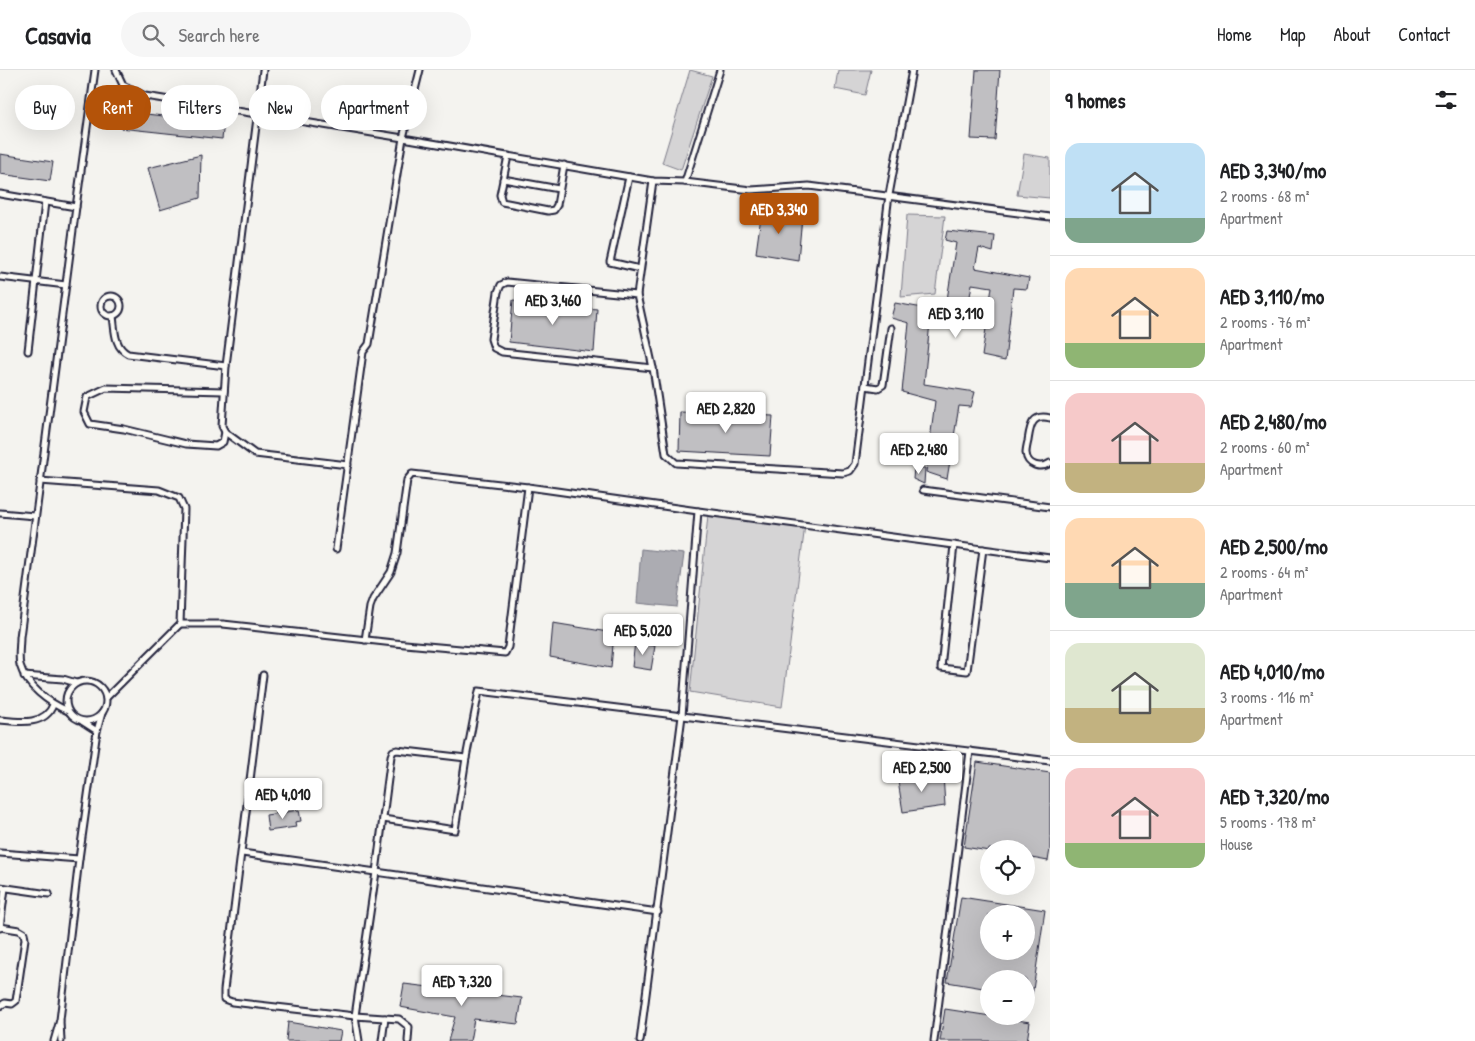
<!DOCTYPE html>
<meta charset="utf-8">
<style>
body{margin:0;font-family:"Patrick Hand",sans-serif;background:#f6f6f6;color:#202124;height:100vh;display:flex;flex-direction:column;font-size:19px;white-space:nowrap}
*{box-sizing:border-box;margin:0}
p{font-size:16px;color:#757577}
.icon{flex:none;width:28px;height:28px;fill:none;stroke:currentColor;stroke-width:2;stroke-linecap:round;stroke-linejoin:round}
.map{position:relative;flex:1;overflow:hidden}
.drawer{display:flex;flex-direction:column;background:#fff;width:425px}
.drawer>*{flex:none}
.top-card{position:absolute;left:15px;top:15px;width:475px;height:45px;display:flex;gap:10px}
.buttons{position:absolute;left:980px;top:770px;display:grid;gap:10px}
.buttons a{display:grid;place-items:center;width:55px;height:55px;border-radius:50%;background:#fff;box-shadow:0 5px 20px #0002;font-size:25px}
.price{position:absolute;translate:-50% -42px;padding:0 11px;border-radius:5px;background:#fff;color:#222;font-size:16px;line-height:32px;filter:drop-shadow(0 1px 2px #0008)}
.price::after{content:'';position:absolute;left:50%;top:30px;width:15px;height:11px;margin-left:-8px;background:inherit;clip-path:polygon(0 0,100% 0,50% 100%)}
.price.active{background:#b45309;color:#fff}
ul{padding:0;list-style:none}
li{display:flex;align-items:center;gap:15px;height:125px;padding:0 15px}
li+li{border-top:1px solid #e0e0e0}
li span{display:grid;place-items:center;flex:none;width:140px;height:100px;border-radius:15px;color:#555}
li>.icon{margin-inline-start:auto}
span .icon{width:60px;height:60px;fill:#fffc;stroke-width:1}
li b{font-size:21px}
h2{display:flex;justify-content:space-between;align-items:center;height:60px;padding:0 15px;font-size:21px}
.chip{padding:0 18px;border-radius:22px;background:#fff;box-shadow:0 5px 20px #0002;font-size:18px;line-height:45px}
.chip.active{background:#b45309;color:#fff}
header{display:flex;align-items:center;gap:30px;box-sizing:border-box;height:70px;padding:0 25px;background:#fff;border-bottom:1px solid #e0e0e0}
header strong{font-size:24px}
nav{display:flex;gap:28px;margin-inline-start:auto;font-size:18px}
.search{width:350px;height:45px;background:#f6f6f6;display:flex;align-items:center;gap:12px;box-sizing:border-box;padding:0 18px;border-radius:28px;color:#757577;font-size:19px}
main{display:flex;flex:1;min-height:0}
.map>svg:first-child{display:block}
.green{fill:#d5d4d5;stroke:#7c7b88}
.water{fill:#acacb2;stroke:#757582}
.building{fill:#c0bfc2;stroke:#22223b;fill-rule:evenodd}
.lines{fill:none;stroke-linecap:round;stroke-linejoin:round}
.service-casing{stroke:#22223b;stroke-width:9}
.service{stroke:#fdfcf7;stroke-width:5}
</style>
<header>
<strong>Casavia</strong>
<div class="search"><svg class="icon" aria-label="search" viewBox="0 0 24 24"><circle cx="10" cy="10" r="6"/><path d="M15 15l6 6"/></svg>Search here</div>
<nav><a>Home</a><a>Map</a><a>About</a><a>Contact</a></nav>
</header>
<main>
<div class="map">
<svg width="1050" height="971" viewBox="0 0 1050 971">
<rect width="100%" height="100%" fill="#f4f3ef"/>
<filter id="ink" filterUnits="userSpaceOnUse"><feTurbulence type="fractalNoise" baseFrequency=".02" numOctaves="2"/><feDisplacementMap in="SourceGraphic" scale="10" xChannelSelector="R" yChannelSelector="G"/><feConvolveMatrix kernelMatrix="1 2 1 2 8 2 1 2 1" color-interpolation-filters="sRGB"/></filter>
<g filter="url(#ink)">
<!-- green -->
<g class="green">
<polygon points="690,0 712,6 681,100 662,93"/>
<polygon points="838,0 871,0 865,25 835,19"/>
<polygon points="1024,84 1050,88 1050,128 1017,125"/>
<polygon points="907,145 945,146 935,224 901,227"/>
<polygon points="708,445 805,455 782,637 690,622"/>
</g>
<!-- water -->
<polygon class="water" points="641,479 684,484 677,537 637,533"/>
<!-- building -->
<g class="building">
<polygon points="976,0 1000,0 995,70 971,69"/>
<polygon points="120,41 224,53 222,69 120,58"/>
<polygon points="0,84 53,92 50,111 0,104"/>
<polygon points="201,85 200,128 160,140 148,98"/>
<polygon points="762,139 802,147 798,190 756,183"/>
<polygon points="947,161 995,166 993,182 979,178 975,198 1029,208 1027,219 1013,218 1005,291 982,286 992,217 972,214 966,251 930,252 924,314 975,322 971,337 959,336 947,409 926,402 935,331 902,322 909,253 891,248 895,233 945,242 956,173 945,170"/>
<polygon points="513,230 597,239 594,282 509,272"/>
<polygon points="680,342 773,346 770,386 679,381"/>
<polygon points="914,398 925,398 924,414 913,409"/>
<polygon points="553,553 614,563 611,598 550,587"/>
<polygon points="635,572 655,576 651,600 632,597"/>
<polygon points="977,692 1050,703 1050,779 1048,791 1026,787 1026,779 989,779 989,781 964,777"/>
<polygon points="943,704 945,736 903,742 898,711 911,710 911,706"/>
<polygon points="299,740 301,751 295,752 296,757 268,761 266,745"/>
<path d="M 961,827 L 1045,840 L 1031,933 L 1026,932 L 1026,909 L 989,909 L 989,919 L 947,912 ZM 989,844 L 1026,844 L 1026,881 L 989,881 Z"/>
<polygon points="404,914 522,928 518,954 474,949 470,971 448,971 455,947 400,937"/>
<polygon points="945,939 1030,952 1027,971 940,971"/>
<polygon points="288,952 341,961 339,971 286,971"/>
</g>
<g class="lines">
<defs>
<g id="service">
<polyline points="116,0 123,15 145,26 403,68 653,111 685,112 751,120 809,116 1050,147"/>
<polyline points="263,0 226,296 222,356 225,362 255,384 348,395"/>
<polyline points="508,86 500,125 502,132 548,141 554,140 557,135 564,95"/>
<polyline points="629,107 610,192 640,199"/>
<polyline points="503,109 559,119"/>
<polyline points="653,111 637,225 653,298 666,384 676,393 843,403 850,401 855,394 889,125 912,0"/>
<polyline points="685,112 720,0"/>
<path d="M 0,124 L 76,137 L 20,567 C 20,576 18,587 20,595 C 26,616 49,633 68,641"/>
<polyline points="76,137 95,0"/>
<polyline points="0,207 66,215"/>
<polyline points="637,225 507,212 501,215 498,222 491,269 494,278 502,282 653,298"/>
<circle cx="111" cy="236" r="10"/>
<path d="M 113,246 C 115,260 114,277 128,284 L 226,296"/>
<polyline points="28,281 45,132"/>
<polyline points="865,316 878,318 883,315 891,258"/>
<polyline points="224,321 106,318 87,327 84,342 90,354 124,359 186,374 216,376 223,372 225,362"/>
<path d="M 1050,348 C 1031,343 1030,358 1028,371 C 1027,375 1026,380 1026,383 C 1027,396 1041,399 1050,393"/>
<polyline points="40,411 159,420 179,428 184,439 180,554 106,628"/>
<polyline points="923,420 1050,437"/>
<polyline points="698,441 1050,488"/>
<polyline points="0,443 35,446"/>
<polyline points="954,475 941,598 967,601 983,479"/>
<polyline points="336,479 363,282 369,274 403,68 420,0"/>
<polyline points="180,554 223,554 394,573 505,583 508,577 528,417"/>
<polyline points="365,570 370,537 373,529 391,502 397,483 407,410 412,404 528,417 698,441 682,646 640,971"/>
<polyline points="263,605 224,920 224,929 232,932 355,946 399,949 409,957 408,971"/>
<polyline points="24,606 63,609 76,613"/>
<circle cx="86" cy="631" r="20"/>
<path d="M 0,650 C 19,652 45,656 53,635"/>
<polyline points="83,652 97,661"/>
<polyline points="383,749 455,760 466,688 479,621 1050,691"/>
<polyline points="0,783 79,789"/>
<polyline points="242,783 658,842"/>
<polyline points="0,817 49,824"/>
<polyline points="0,857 19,860 24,863 25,869 16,931 12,934 5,933 0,936"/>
<polyline points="0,858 5,818"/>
<polyline points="60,951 61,971"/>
<polyline points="54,971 60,950 79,789 97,661 102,643"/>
<polyline points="359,971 355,946 376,802 391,686 393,681 397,680 466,688"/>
<polyline points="382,971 385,948"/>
<polyline points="934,971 970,681"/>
</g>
</defs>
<!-- service casing -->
<use href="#service" class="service-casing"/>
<!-- service -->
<use href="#service" class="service"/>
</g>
</g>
</svg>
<div class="buttons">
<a><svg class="icon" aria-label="locate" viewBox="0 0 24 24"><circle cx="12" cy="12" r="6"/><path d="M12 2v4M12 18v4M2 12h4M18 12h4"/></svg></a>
<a>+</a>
<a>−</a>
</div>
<b class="price active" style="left:779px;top:165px">AED 3,340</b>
<b class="price" style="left:553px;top:256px">AED 3,460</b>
<b class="price" style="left:956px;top:269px">AED 3,110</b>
<b class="price" style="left:726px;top:364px">AED 2,820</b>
<b class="price" style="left:919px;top:405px">AED 2,480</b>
<b class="price" style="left:643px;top:586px">AED 5,020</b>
<b class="price" style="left:922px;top:723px">AED 2,500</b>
<b class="price" style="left:283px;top:750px">AED 4,010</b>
<b class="price" style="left:462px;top:937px">AED 7,320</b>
<div class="top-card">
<a class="chip">Buy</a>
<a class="chip active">Rent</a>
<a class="chip">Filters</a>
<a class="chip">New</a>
<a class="chip">Apartment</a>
</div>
</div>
<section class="drawer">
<h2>9 homes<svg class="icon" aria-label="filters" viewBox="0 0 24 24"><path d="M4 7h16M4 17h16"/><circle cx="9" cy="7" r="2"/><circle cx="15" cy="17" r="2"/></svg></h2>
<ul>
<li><span style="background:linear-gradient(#bfe0f5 75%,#7fa58c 0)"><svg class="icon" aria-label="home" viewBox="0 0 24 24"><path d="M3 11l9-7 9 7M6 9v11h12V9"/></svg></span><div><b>AED 3,340/mo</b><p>2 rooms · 68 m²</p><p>Apartment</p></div></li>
<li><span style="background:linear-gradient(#ffd9b3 75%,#8fb573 0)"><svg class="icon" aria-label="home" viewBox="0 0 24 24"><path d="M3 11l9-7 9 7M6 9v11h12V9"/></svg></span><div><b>AED 3,110/mo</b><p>2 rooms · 76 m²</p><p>Apartment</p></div></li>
<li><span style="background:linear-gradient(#f6c9c9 70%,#c2b280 0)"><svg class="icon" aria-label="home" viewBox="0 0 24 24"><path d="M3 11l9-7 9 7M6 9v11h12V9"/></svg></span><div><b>AED 2,480/mo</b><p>2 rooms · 60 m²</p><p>Apartment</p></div></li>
<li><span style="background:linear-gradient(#ffd9b3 65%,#7fa58c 0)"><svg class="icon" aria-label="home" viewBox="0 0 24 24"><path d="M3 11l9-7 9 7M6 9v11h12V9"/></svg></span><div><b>AED 2,500/mo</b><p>2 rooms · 64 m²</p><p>Apartment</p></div></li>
<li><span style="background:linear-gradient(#dfe7d0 65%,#c2b280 0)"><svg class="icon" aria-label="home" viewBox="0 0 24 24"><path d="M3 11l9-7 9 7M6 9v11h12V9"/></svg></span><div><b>AED 4,010/mo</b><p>3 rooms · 116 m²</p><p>Apartment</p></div></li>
<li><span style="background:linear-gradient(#f6c9c9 75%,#8fb573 0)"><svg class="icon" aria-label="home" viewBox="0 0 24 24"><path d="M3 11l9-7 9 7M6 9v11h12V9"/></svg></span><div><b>AED 7,320/mo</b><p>5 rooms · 178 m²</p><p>House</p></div></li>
</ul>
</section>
</main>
